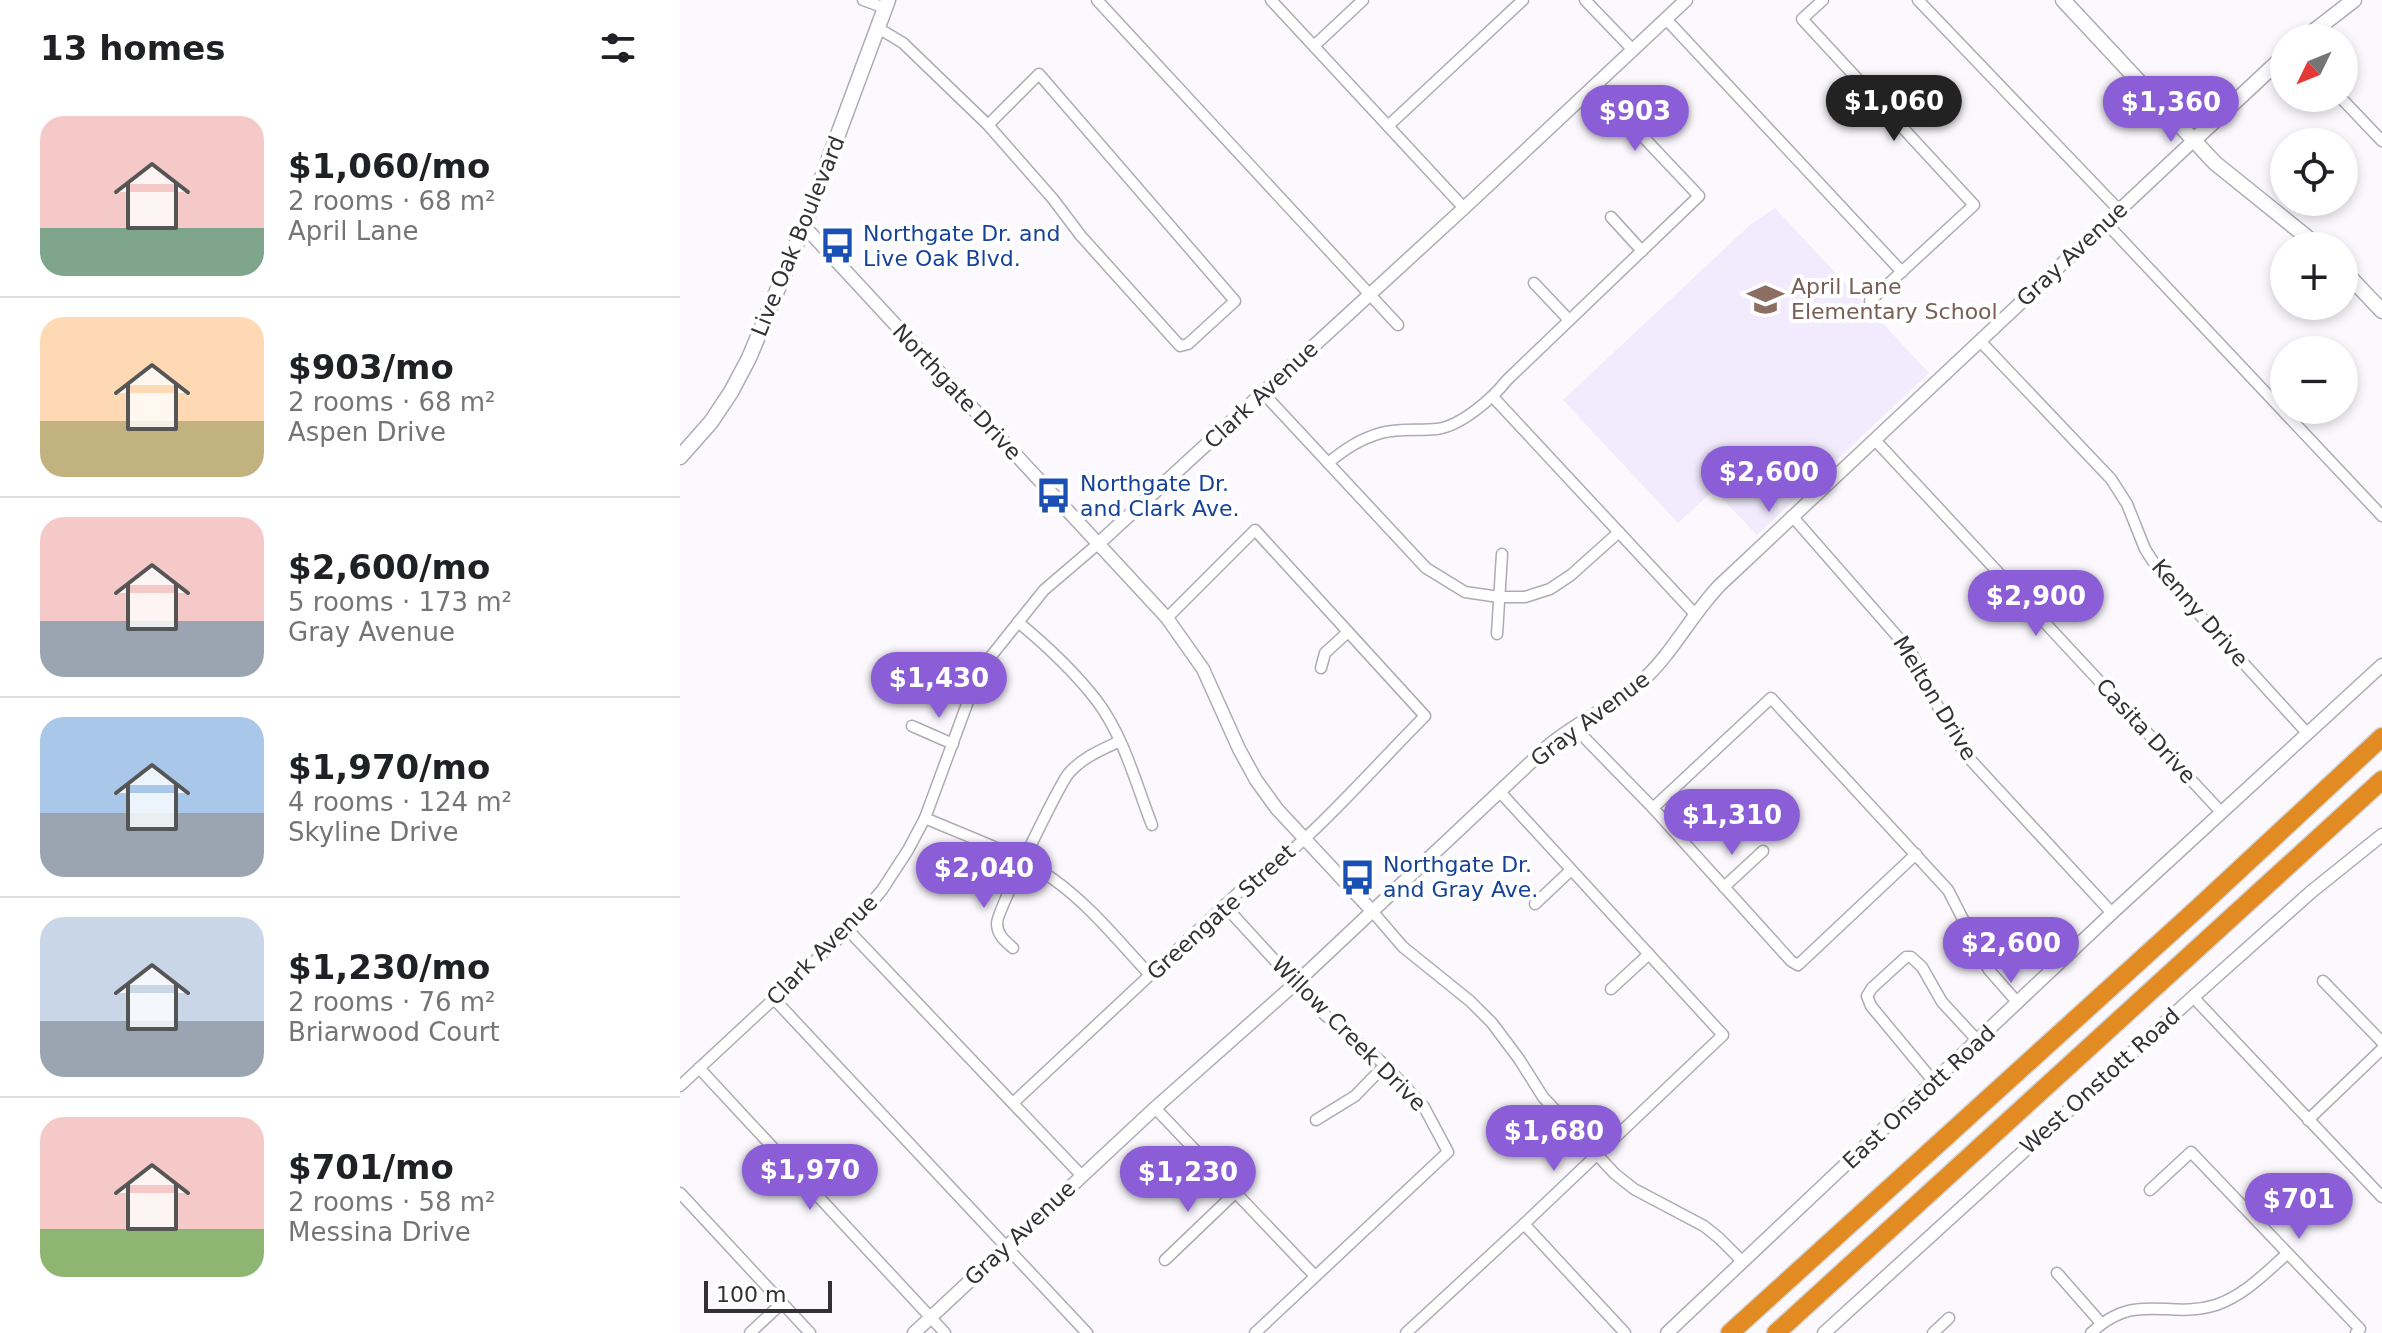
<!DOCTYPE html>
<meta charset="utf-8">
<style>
body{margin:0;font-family:"DejaVu Sans",sans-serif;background:#f2f2f2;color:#202124;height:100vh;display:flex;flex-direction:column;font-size:30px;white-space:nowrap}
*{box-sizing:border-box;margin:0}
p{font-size:26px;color:#757577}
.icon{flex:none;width:44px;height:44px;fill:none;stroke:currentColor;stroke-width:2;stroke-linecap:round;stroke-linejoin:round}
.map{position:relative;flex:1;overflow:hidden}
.side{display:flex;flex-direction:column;background:#fff;width:680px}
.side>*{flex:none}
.needle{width:52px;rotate:227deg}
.controls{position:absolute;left:1590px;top:24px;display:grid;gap:16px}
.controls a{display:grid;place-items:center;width:88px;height:88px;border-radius:50%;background:#fff;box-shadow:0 4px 12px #0003;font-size:40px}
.scale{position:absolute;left:24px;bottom:20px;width:128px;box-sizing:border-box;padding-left:8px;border:4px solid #323135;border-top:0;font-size:22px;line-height:28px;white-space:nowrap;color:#323135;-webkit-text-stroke:6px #fff;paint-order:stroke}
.price{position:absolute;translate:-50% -68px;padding:0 18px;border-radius:28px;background:#8b5ed8;color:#fff;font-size:26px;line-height:52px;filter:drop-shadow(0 2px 4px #0008)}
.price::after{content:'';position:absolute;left:50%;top:48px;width:24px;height:18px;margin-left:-12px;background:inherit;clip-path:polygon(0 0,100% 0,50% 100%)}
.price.selected{background:#222;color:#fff}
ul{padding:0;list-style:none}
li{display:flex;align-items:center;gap:24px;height:200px;padding:0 40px}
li+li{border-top:2px solid #e0e0e0}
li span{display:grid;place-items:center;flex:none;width:224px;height:160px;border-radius:24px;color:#555}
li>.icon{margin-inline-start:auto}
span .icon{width:96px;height:96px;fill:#fffc;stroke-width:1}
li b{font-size:34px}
h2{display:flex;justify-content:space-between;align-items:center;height:96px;padding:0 40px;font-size:34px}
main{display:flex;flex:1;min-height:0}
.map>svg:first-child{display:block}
.built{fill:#f1ebfd}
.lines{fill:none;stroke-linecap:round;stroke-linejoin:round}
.minor-casing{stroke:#aeabb5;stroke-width:13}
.tertiary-casing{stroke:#aeabb5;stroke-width:15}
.secondary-casing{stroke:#aeabb5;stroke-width:17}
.motorway-casing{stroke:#d6d6d7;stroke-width:21}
.minor{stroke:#fff;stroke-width:10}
.tertiary{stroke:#fff;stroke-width:12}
.secondary{stroke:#fff;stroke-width:14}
.motorway{stroke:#e28b23;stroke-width:18}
.labels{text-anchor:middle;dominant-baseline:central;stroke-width:8;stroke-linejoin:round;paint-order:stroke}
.transit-label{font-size:22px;fill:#164399;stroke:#fff;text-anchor:start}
.street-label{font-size:22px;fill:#323135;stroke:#fff}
.education-label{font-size:22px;fill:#785e54;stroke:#fff;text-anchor:start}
</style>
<main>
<section class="side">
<h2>13 homes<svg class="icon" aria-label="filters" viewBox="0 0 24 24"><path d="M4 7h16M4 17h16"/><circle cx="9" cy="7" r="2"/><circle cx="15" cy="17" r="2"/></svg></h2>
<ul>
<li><span style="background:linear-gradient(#f6c9c9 70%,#7fa58c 0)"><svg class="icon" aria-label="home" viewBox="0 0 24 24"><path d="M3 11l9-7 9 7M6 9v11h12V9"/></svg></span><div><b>$1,060/mo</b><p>2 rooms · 68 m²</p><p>April Lane</p></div></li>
<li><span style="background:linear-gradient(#ffd9b3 65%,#c2b280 0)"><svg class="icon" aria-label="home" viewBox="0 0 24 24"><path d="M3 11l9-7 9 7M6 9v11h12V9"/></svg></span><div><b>$903/mo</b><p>2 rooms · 68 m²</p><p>Aspen Drive</p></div></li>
<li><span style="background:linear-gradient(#f6c9c9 65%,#9aa5b1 0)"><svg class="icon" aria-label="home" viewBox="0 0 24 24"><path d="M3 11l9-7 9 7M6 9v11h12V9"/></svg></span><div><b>$2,600/mo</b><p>5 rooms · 173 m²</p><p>Gray Avenue</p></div></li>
<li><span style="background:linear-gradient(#a9c7e8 60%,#9aa5b1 0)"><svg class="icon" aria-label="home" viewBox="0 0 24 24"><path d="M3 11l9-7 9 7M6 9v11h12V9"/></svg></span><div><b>$1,970/mo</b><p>4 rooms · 124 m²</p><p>Skyline Drive</p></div></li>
<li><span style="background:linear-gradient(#c9d6e8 65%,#9aa5b1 0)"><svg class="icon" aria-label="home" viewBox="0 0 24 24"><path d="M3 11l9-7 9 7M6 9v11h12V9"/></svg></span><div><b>$1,230/mo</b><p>2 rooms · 76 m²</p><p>Briarwood Court</p></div></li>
<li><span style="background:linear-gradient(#f6c9c9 70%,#8fb573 0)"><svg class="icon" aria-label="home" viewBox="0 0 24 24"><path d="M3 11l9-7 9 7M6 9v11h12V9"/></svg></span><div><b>$701/mo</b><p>2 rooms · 58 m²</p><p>Messina Drive</p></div></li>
</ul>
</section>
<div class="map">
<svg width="1702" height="1333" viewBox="0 0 1702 1333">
<rect width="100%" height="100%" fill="#fbf9fe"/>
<!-- built -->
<polygon class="built" points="1095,208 1249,373 1077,535 1034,490 998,523 883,400 1071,224"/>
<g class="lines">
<defs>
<g id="minor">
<polyline points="183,0 205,8"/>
<polyline points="417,0 718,325"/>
<polyline points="591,0 784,208"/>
<polyline points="905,0 953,50"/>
<polyline points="1143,0 1122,19 1294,205 1190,301"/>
<polyline points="1238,0 1439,210"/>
<polyline points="986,19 1222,272"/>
<polyline points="198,28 223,43 308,125 373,199 401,236 500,346 508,344 555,301 359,74 308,125"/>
<polyline points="634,46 683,0"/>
<polyline points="1661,98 1702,141"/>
<polyline points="708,126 843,0"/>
<polyline points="931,217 962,251"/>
<polyline points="1426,223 1702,516"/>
<polyline points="854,283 889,320"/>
<polyline points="1300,341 1431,479 1447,504 1465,549 1478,569 1627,733"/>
<polyline points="583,393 746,568 785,592 819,597 845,597 870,589 891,575 939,532"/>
<polyline points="813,397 1015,614"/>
<polyline points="1195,440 1541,812"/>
<path d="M 648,463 C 665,449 680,439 701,433 C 719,428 739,431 757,429 C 781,426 813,398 827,380 L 1019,196 L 915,86"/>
<polyline points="1112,516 1231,652 1272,735 1287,756 1432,913"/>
<path d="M 338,622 C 367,646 394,671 417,701 C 444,737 456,784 472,825"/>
<polyline points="817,634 822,554"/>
<polyline points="641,668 645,653 668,632"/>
<polyline points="232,726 273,744"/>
<polyline points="894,727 973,808 1111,961 1118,965 1236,854"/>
<polyline points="973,808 1091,698 1268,890 1309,970 1338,1003"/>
<path d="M 245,818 C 288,837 335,852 373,879 C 410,905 439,942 470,975"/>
<polyline points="1044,887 1083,851"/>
<polyline points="855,904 891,870"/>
<polyline points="544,905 645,1015 705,1065 744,1107 768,1152 575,1333"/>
<polyline points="692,911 723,947 790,1001 812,1023 839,1059 863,1097 935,1174 954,1189 1024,1226 1039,1238 1063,1262"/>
<polyline points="168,930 402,1176"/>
<path d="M 333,948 C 325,941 317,935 317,923 C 317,912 379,785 389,773 C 403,757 421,750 440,741"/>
<polyline points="1643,981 1702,1042"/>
<polyline points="931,989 969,954"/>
<polyline points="1513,997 1702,1197"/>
<polyline points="94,999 407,1333"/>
<polyline points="19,1068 265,1333"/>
<polyline points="1254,1082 1191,1006 1187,996 1192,988 1226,957 1231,957 1242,967 1262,1002 1298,1041"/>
<polyline points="0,1086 168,930 202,890 228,850 245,818 290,696 312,655 364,590 419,543"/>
<path d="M 333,1103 L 560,891 C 626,847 688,773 745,716 L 575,530 L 487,618"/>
<polyline points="475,1108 635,1276"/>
<polyline points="636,1120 675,1096 705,1065"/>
<polyline points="1628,1120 1702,1049"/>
<polyline points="1470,1190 1511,1152 1680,1329 1676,1333"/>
<polyline points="0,1193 130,1333"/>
<polyline points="844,1224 945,1333"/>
<polyline points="485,1260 555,1193"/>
<polyline points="1377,1273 1421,1323"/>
<polyline points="70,1333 102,1303"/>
<polyline points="726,1333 844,1224 1043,1035 820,792"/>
<polyline points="1253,1333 1269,1318"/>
<path d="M 1411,1333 C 1456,1290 1487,1320 1536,1305 C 1565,1295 1585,1273 1607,1254"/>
</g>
<g id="tertiary">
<polyline points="124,226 487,618 523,669 559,749 576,780 597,809 692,911"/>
<polyline points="419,543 784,208 1006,0"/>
<path d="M 234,1333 L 475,1108 L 616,983 L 866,748 C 895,722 933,708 962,681 C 993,653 1011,615 1040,585 L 1513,141"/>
<polyline points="987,1333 1432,913 1702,665"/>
<polyline points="1144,1333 1513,997 1631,892 1702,835"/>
</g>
<g id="secondary">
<polyline points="1383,0 1535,163 1638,246"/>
<polyline points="1625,38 1674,0"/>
<polyline points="1513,141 1604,56"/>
<polyline points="1664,271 1702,311"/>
<polyline points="0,457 31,422 51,392 69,358 124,226 208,0"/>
</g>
<g id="motorway">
<polyline points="1050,1333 1518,908 1702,737"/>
<polyline points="1096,1333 1702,780"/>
</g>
</defs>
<!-- minor casing -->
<use href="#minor" class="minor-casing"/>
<!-- tertiary casing -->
<use href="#tertiary" class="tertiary-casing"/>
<!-- secondary casing -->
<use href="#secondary" class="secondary-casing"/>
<!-- motorway casing -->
<use href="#motorway" class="motorway-casing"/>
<!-- minor -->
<use href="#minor" class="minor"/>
<!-- tertiary -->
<use href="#tertiary" class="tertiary"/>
<!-- secondary -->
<use href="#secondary" class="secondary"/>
<!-- motorway -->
<use href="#motorway" class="motorway"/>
</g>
<!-- icons -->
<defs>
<symbol id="bus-bare" viewBox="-9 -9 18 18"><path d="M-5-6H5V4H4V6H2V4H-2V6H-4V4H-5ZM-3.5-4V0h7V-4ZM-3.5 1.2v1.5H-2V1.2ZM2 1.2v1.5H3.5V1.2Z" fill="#1a4fb4" stroke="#fff" stroke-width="2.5" paint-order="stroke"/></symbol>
<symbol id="school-bare" viewBox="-9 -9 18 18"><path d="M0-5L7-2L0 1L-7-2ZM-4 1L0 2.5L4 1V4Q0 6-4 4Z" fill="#8d6e63" stroke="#fff" stroke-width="2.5" paint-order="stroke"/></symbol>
</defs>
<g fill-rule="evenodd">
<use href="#bus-bare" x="132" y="220" width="51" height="51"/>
<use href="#school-bare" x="1060" y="274" width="51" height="51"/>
<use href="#bus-bare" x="348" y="470" width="51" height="51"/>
<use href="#bus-bare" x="652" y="852" width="51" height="51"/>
</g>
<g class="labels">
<!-- transit labels -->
<g class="transit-label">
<text x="183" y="233">Northgate Dr. and<tspan x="183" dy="25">Live Oak Blvd.</tspan></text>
<text x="400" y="483">Northgate Dr.<tspan x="400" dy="25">and Clark Ave.</tspan></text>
<text x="703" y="864">Northgate Dr.<tspan x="703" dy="25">and Gray Ave.</tspan></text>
</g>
<!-- street labels -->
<g class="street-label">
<text transform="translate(118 236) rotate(-68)">Live Oak Boulevard</text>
<text transform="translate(1392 254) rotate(-43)">Gray Avenue</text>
<text transform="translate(277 392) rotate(47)">Northgate Drive</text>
<text transform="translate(581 395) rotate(-43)">Clark Avenue</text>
<text transform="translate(1520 613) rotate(49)">Kenny Drive</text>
<text transform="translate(1255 698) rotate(59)">Melton Drive</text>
<text transform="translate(910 719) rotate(-37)">Gray Avenue</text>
<text transform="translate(1466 731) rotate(47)">Casita Drive</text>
<text transform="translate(541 912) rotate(-42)">Greengate Street</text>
<text transform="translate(142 950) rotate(-45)">Clark Avenue</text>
<text transform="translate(669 1034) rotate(45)">Willow Creek Drive</text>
<text transform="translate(1420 1081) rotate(-42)">West Onstott Road</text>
<text transform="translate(1239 1097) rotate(-43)">East Onstott Road</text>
<text transform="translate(340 1233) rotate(-43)">Gray Avenue</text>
</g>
<!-- education labels -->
<g class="education-label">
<text x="1111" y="286">April Lane<tspan x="1111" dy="25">Elementary School</tspan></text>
</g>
</g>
</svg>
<div class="controls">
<a><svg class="needle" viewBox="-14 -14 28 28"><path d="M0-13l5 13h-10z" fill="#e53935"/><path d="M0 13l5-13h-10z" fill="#757577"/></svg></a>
<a><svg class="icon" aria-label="locate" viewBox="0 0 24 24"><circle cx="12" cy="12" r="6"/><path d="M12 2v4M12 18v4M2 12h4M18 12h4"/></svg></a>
<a>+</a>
<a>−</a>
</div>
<div class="scale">100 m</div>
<b class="price selected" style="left:1214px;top:143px">$1,060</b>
<b class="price" style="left:1491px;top:144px">$1,360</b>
<b class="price" style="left:955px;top:153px">$903</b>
<b class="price" style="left:1089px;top:514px">$2,600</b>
<b class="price" style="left:1356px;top:638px">$2,900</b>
<b class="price" style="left:259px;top:720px">$1,430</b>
<b class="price" style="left:1052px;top:857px">$1,310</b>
<b class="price" style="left:304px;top:910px">$2,040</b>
<b class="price" style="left:1331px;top:985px">$2,600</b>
<b class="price" style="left:874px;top:1173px">$1,680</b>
<b class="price" style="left:130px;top:1212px">$1,970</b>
<b class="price" style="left:508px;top:1214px">$1,230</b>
<b class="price" style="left:1619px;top:1241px">$701</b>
</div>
</main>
